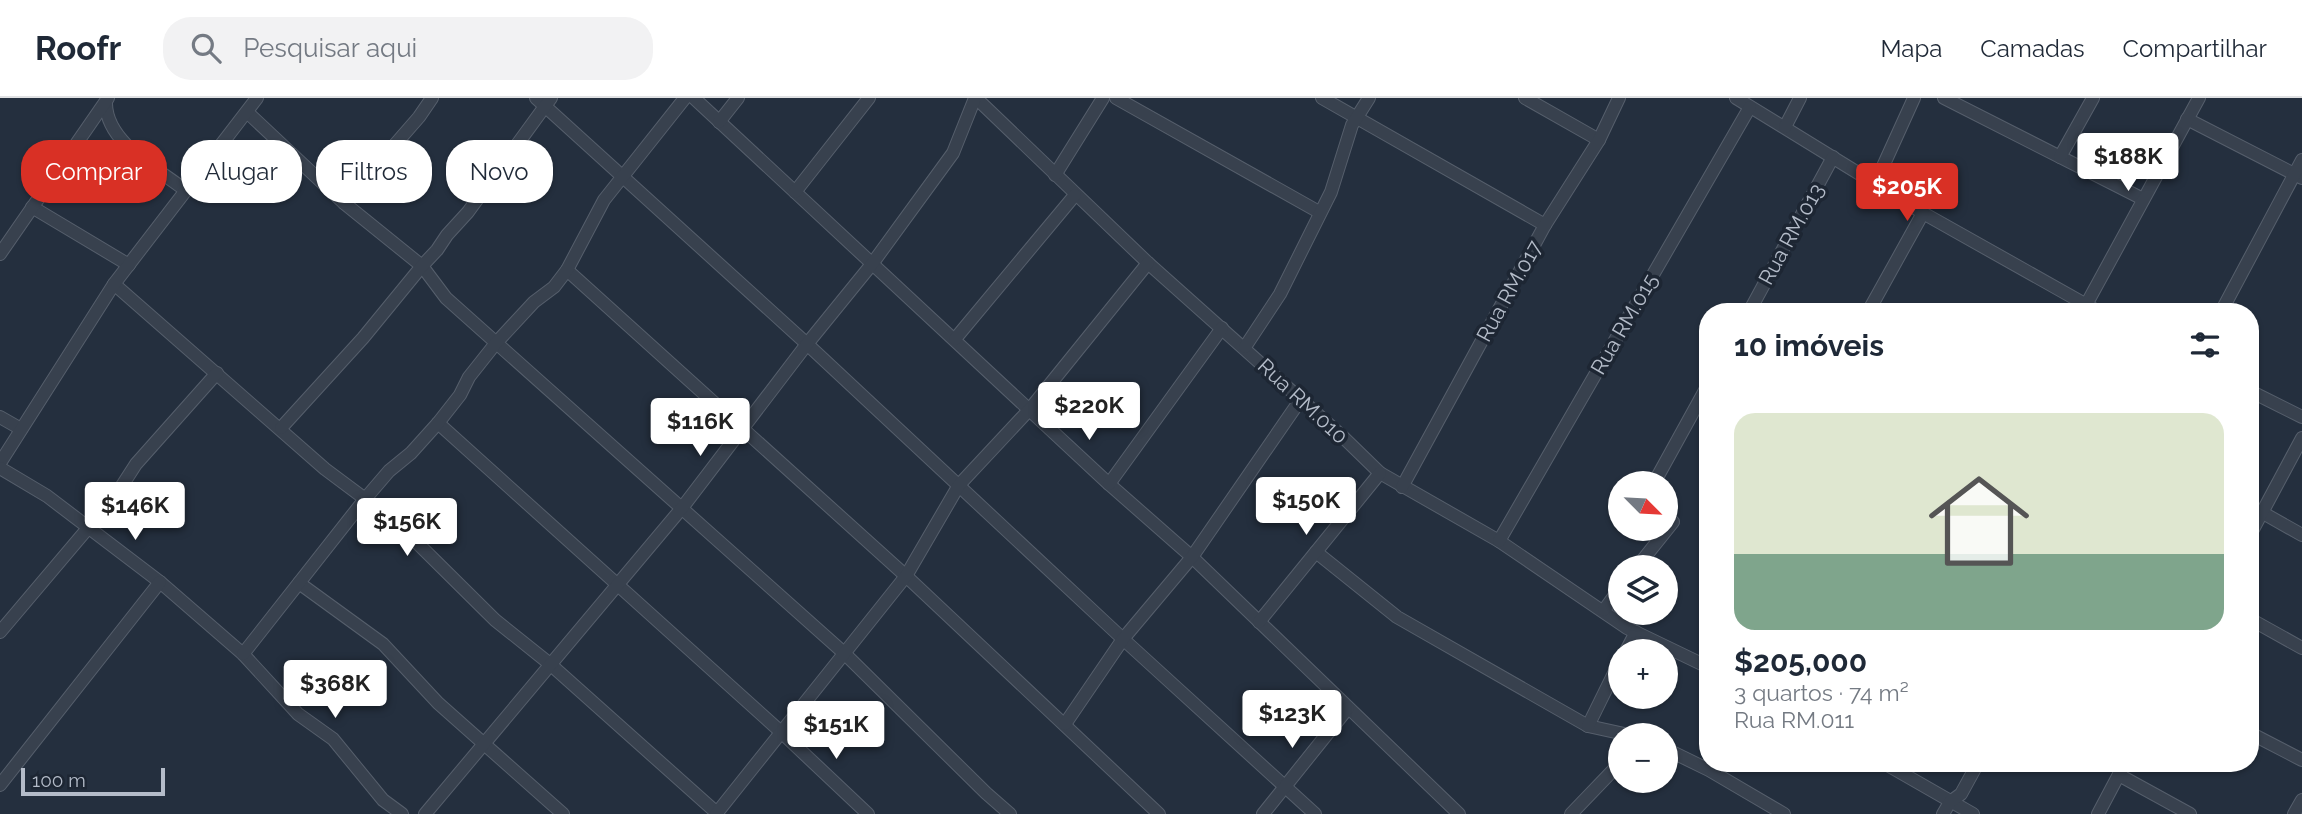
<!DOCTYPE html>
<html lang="pt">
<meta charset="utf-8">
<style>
body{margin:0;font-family:Raleway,sans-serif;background:#f2f2f3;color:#1f2937;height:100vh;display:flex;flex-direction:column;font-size:26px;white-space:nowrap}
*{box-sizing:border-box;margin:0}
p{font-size:23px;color:#747a83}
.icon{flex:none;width:38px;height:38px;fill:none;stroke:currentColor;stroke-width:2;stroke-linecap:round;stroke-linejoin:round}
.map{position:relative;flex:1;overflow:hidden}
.panel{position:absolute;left:1699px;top:205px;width:560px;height:469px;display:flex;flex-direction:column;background:#fff;border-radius:28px;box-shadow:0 2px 5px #0004}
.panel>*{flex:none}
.banner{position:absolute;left:21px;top:42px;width:665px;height:63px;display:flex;gap:14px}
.needle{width:46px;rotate:114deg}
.buttons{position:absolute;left:1608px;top:373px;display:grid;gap:14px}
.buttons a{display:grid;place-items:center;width:70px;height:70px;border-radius:50%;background:#fff;box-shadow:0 2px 5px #0004;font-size:35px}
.scale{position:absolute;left:21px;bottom:18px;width:144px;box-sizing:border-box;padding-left:7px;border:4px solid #b4bcc9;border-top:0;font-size:19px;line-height:24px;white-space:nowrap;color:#b4bcc9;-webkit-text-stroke:5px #1d2633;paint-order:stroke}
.price{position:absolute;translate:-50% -60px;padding:0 16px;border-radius:7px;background:#fff;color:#222;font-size:23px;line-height:46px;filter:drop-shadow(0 2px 4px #0008)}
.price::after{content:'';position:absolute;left:50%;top:42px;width:21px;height:16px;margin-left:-10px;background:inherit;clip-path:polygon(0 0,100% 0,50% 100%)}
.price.selected{background:#d93025;color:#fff}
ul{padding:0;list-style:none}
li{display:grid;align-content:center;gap:14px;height:371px;padding:0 35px}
li span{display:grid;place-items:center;height:217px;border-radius:21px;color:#555}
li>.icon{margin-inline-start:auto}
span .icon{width:126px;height:126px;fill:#fffc;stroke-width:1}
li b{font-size:30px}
h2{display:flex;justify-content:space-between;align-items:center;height:84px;padding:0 35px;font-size:30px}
.pill{padding:0 24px;border-radius:28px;background:#fff;box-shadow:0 2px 5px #0004;font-size:24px;line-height:63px}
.pill.selected{background:#d93025;color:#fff}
header{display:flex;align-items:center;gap:42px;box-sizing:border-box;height:98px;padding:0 35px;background:#fff;border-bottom:2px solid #e0e1e3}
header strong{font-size:33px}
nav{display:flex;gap:38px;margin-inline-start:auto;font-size:24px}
.search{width:490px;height:63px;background:#f2f2f3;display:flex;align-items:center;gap:18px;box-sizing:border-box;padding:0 24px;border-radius:28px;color:#747a83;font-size:26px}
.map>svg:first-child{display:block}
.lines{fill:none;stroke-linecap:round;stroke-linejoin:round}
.minor-casing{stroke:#565f6c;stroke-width:14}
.minor{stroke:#38414e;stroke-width:12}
.labels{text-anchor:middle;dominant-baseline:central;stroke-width:7;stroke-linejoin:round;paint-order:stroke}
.street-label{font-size:21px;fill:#b4bcc9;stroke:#1d2633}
</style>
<header>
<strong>Roofr</strong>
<div class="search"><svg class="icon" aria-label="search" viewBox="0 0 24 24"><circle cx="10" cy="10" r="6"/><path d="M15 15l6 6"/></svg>Pesquisar aqui</div>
<nav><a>Mapa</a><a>Camadas</a><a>Compartilhar</a></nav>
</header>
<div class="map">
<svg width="2302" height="716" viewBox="0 0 2302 716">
<rect width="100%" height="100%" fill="#242f3e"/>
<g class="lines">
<defs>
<g id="minor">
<polyline points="536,0 807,246 1123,541 1315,716"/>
<polyline points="694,0 1109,386 1192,459 1459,716"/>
<polyline points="976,0 1148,165 1344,340 1380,375 1499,443 1627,530 1708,569"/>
<polyline points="1116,0 1319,114"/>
<polyline points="1322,0 1545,127"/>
<polyline points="1525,0 1599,42"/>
<polyline points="1736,0 1923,115 2099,214"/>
<polyline points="1944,0 2143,101"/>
<path d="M 106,6 C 107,45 157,70 185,92"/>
<polyline points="247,14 344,105 422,168 446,200 844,555 986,695 1010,716"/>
<polyline points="2187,21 2302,80"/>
<polyline points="719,24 738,0"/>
<polyline points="1785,29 1800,0"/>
<polyline points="2060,59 2093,0"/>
<polyline points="1055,77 1103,0"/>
<polyline points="1875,86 1914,0"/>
<polyline points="795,94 869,0"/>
<polyline points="344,105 419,19 432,0"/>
<polyline points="32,109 129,167"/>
<polyline points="0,156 108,0"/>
<polyline points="567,172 906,478 1159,716"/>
<polyline points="114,186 325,371 396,424 495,522 550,566 718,716"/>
<polyline points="2086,207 2199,0"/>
<polyline points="1749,214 1833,59"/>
<polyline points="1868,214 1923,115"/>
<polyline points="2221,214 2302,62"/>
<polyline points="955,241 1075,97"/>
<polyline points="1245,249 1280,196 1331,94 1352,27 1369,0"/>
<polyline points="2250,293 2302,319"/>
<polyline points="0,319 21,331"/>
<polyline points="438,325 781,634 868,716"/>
<polyline points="281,330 363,240 422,168 437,152 447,137 468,114 551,0"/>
<polyline points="0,365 114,186 257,0"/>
<polyline points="0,370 47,398 160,484 243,556 298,616 333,641 383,702 402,716"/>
<polyline points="1654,385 1708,287"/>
<polyline points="1109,386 1222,230"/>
<polyline points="1402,389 1545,127 1599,42 1619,0"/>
<polyline points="2263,415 2302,437"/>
<polyline points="2250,437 2302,340"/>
<polyline points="1499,443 1750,9"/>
<polyline points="1316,454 1397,519 1588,628 1629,637"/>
<polyline points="1637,469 1673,424 1666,421"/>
<polyline points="299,485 383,546 438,605 563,716"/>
<polyline points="1604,512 1620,490"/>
<polyline points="2250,521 2302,550"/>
<polyline points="1259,524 1380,375"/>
<polyline points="0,534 116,397 136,366 217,275"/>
<polyline points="1626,553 1636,534"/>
<polyline points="243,556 365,401 389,373 411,355 438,325 460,297 469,279 496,245 534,204 554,189 567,172 604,102 685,0"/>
<polyline points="1065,626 1123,541 1192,459 1301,301"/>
<polyline points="1588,628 1620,563"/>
<polyline points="2250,635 2302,662"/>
<polyline points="1666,651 1709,672 1784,716"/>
<polyline points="1884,665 1973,716"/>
<polyline points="2119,677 2190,716"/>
<polyline points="0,687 160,484"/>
<polyline points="425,716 682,410 807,246 872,166 953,55 975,0"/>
<polyline points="716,716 906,478 959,387 1030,311 1148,165"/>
<polyline points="1263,716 1348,610"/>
<polyline points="1571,716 1620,665"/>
<polyline points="1943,716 1950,704 1961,696 1978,665"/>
<polyline points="2098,716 2125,665"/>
<polyline points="2294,716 2302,702"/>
</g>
</defs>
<!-- minor casing -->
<use href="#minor" class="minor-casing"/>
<!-- minor -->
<use href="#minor" class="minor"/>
</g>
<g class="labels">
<!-- street labels -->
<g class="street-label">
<text transform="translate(1791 136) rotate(-61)">Rua RM.013</text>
<text transform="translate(1509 193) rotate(-61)">Rua RM.017</text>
<text transform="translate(1624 226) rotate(-60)">Rua RM.015</text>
<text transform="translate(1303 303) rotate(43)">Rua RM.010</text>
</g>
</g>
</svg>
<div class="buttons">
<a><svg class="needle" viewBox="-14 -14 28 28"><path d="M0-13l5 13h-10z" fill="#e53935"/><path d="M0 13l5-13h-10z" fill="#747a83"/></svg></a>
<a><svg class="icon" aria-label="layers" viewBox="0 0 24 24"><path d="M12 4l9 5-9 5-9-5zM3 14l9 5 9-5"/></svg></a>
<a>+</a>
<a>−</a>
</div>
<div class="scale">100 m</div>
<b class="price" style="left:2128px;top:95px">$188K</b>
<b class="price selected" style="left:1907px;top:125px">$205K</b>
<b class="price" style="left:1089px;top:344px">$220K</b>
<b class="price" style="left:700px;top:360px">$116K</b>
<b class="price" style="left:1306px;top:439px">$150K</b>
<b class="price" style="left:135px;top:444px">$146K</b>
<b class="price" style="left:407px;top:460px">$156K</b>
<b class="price" style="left:335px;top:622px">$368K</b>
<b class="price" style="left:1292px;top:652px">$123K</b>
<b class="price" style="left:836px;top:663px">$151K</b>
<div class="banner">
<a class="pill selected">Comprar</a>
<a class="pill">Alugar</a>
<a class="pill">Filtros</a>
<a class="pill">Novo</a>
</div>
<section class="panel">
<h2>10 imóveis<svg class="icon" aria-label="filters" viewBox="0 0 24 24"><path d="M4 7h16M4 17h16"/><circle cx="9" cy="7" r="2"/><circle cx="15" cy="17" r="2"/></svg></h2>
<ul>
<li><span style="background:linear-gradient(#dfe7d0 65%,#7fa58c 0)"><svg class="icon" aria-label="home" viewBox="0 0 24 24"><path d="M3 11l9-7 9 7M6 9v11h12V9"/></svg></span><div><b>$205,000</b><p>3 quartos · 74 m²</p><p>Rua RM.011</p></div></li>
</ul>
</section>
</div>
